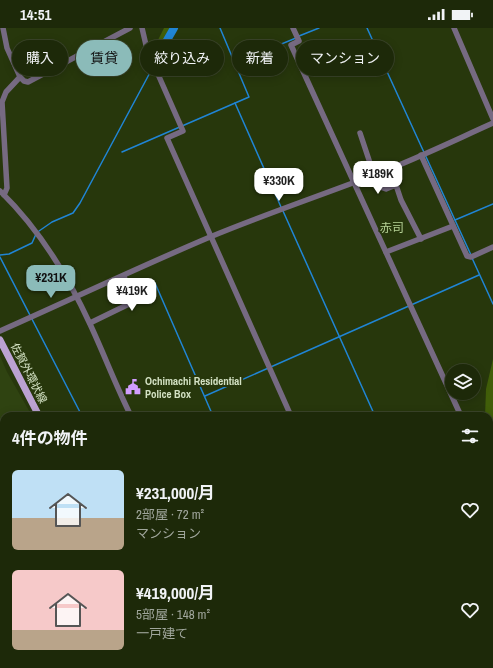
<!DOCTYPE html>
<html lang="ja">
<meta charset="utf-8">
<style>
body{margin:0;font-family:"Archivo Narrow","Noto Sans JP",sans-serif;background:#2a3517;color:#f1f3f6;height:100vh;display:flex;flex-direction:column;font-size:15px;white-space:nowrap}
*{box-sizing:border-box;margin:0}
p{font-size:13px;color:#a0a69c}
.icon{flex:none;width:22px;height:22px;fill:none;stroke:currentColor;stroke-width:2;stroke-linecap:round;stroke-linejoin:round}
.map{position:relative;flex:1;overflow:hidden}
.details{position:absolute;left:0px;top:384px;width:493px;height:256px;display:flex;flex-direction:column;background:#1d2909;border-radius:12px 12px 0 0;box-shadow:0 2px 10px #0003,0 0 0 1px #3b452a}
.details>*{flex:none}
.top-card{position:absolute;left:12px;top:12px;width:469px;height:36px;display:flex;gap:8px}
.fabs{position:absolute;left:445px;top:336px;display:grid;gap:8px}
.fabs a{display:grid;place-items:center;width:36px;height:36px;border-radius:50%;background:#1d2909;box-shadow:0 2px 10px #0003,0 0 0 1px #3b452a;font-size:20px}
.price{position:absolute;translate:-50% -34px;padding:0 9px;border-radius:8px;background:#fff;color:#222;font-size:13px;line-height:26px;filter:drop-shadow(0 1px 2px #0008)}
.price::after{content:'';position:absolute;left:50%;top:24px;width:12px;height:9px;margin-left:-6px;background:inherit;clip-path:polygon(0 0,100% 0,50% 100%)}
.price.selected{background:#8bbbb9;color:#111}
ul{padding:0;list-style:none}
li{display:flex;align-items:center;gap:12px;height:100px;padding:0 12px}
li span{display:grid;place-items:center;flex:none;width:112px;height:80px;border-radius:6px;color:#555}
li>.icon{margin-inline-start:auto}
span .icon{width:48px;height:48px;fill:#fffc;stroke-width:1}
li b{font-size:17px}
h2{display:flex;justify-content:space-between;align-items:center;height:48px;padding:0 12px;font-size:17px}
.chip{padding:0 14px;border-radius:18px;background:#1d2909;box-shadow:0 2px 10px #0003,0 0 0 1px #3b452a;font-size:14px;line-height:36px}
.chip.selected{background:#8bbbb9;color:#111}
.status{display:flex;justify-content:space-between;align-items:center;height:28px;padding:0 20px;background:#1d2909;direction:ltr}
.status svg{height:11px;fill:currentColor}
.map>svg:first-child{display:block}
.built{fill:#2f4311}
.green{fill:#415e09}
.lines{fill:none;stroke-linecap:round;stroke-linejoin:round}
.stream{stroke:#2085d5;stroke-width:1.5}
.river{stroke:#2085d5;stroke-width:8}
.minor{stroke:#766a82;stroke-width:5.5}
.major{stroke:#bba2d2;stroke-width:7}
.labels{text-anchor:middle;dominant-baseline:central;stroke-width:4;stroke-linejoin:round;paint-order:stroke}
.street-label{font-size:11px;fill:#d3e1c3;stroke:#27370c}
.poi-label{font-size:11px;font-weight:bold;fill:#d3e1c3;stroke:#27370c;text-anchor:start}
.neighbourhood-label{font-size:12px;fill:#b7d397;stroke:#27370c}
</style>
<div class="status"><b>14:51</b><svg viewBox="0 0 49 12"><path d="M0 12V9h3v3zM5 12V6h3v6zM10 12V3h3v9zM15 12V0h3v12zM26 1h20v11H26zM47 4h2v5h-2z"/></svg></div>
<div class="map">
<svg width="493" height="640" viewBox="0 0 493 640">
<rect width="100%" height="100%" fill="#27370c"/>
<!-- built -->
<g class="built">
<polygon points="0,328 7,344 32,388 4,388 4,409 0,411"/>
<polygon points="4,448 4,486 0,478 0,450"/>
</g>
<!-- green -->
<g class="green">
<polygon points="164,0 170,0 156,25 154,20"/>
<polygon points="493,331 493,467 489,460 489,388 485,388 486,361"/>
<polygon points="489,531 493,554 493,575 489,576"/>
<polygon points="489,585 493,586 493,626 490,640 472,640 474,636 489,636"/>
</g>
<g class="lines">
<!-- stream -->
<g class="stream">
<polyline points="367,0 471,227"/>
<polyline points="299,8 319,0"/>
<polyline points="235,35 296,10"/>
<polyline points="235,75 281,179"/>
<polyline points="122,124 249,69 220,0"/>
<polyline points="283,183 375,388"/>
<polyline points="455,192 493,176"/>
<polyline points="39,203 52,194 73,185 80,175 153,39"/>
<polyline points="0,227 9,226 32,215 36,206"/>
<polyline points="0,229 82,388"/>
<polyline points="472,230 493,276"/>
<polyline points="155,255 213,388"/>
<polyline points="205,368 479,247"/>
<polyline points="0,443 4,441"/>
<polyline points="211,636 213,640"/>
<polyline points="434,640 443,636"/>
</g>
<!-- river -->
<polyline class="river" points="155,33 174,0"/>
<!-- minor -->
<g class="minor">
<polyline points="3,0 7,20 20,49 6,64 2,74 7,160 4,167"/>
<polyline points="142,0 149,30 157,44 183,103 167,110 291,388"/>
<polyline points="293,0 299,13 291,17 461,388"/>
<polyline points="454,0 493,91"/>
<polyline points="20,49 24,53 28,54 130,0"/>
<polyline points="360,105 373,144 383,160 386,161 396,157 401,172 421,211"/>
<polyline points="421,127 467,228 471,229 493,219"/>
<path d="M 0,163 C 39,201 67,246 90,296 C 104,326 116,358 131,388"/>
<polyline points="386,224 453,198"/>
<polyline points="90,295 129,276 131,271 124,248"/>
<path d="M 0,303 C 70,272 139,239 210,209 C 263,187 319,168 374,147 C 414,132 453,113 493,95"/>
<polyline points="0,448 4,446"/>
<polyline points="489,603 492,580"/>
<polyline points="43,636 45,640"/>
<polyline points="106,636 107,640"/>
<polyline points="247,636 248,640"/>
<polyline points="0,639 9,636"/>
<polyline points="445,640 454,636"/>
<polyline points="480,640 481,636"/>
</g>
<!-- major -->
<g class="major">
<polyline points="0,312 39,388"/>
<polyline points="169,636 171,640"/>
</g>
</g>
<!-- icons -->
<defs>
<symbol id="civic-bare" viewBox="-9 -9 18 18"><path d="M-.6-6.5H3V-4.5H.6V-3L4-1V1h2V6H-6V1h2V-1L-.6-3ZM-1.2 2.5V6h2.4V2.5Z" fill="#d19dfe" stroke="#27370c" stroke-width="2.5" paint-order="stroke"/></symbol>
</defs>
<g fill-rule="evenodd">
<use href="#civic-bare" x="122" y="348" width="22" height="22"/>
</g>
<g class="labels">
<!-- street labels -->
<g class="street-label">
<text transform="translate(29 345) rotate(63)">佐賀外環状線</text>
</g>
<!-- poi labels -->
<g class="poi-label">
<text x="145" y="353">Ochimachi Residential<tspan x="145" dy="13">Police Box</tspan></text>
</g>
<!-- neighbourhood labels -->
<g class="neighbourhood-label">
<text x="392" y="200">赤司</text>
</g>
</g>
</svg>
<div class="fabs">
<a><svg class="icon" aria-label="layers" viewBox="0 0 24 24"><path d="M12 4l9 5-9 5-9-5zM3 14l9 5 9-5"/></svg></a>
</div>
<b class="price" style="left:378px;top:167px">¥189K</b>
<b class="price" style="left:279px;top:174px">¥330K</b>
<b class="price selected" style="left:51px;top:271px">¥231K</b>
<b class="price" style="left:132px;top:284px">¥419K</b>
<div class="top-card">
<a class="chip">購入</a>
<a class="chip selected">賃貸</a>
<a class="chip">絞り込み</a>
<a class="chip">新着</a>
<a class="chip">マンション</a>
</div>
<section class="details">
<h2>4件の物件<svg class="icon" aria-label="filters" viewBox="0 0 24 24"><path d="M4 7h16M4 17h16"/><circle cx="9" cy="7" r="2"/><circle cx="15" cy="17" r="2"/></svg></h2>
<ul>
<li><span style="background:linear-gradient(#bfe0f5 60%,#b9a48a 0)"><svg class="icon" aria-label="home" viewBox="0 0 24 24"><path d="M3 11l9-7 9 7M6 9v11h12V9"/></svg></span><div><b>¥231,000/月</b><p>2部屋 · 72 m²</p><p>マンション</p></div><svg class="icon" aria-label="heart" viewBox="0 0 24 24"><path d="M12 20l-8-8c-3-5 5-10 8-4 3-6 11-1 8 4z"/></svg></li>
<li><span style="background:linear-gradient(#f6c9c9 75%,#b9a48a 0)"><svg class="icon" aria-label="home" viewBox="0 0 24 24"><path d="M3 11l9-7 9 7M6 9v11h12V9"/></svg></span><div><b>¥419,000/月</b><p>5部屋 · 148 m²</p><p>一戸建て</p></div><svg class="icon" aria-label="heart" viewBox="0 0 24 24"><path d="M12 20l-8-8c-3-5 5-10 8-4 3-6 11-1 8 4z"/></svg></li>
</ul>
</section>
</div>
